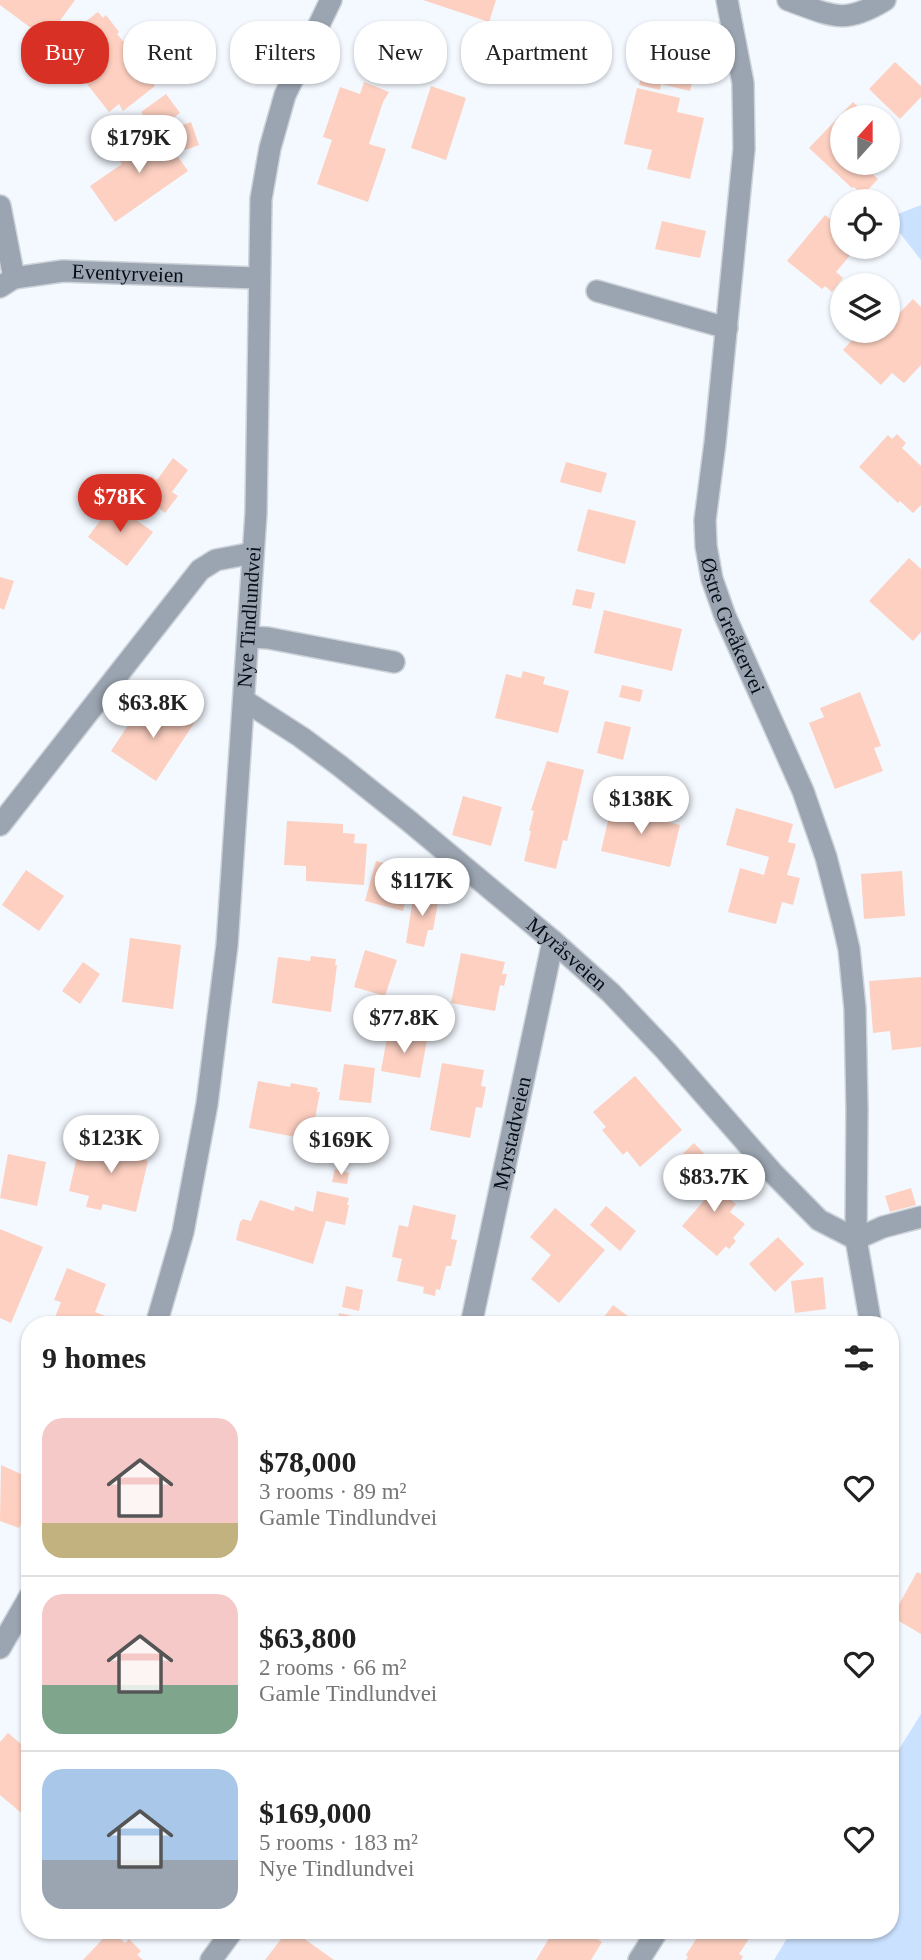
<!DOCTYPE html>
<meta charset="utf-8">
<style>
body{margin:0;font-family:"Times New Roman",serif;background:#f2f2f2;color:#222;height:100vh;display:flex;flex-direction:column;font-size:26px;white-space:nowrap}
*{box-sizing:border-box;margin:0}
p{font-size:23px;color:#767676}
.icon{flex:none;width:38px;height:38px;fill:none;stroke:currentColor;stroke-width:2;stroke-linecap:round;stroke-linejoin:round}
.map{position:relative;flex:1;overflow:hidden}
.side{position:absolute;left:21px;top:1316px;width:878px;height:623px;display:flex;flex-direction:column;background:#fff;border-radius:28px;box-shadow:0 2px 5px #0004}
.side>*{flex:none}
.guide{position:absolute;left:21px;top:21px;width:880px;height:63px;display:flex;gap:14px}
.needle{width:46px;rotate:21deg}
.tools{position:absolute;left:830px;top:105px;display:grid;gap:14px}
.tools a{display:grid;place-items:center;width:70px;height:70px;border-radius:50%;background:#fff;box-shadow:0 2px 5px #0004;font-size:35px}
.price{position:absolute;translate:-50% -60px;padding:0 16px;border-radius:24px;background:#fff;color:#222;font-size:23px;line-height:46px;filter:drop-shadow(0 2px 4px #0008)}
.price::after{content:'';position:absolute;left:50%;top:42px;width:21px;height:16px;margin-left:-10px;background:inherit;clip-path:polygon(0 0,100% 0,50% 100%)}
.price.on{background:#d93025;color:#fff}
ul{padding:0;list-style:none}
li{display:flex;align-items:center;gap:21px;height:175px;padding:0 21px}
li+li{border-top:2px solid #e0e0e0}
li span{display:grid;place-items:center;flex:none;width:196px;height:140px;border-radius:21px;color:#555}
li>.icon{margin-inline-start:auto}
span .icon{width:84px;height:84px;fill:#fffc;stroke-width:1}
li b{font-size:30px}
h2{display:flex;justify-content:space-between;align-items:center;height:84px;padding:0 21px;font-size:30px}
.chip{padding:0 24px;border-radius:28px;background:#fff;box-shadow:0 2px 5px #0004;font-size:24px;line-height:63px}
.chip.on{background:#d93025;color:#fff}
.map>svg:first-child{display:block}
.green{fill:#cae1ff}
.building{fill:#fdd0c1}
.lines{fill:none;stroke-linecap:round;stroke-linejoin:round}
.minor-casing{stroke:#ced3da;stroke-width:24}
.minor{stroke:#9ba5b1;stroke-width:21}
.labels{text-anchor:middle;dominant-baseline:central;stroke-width:5;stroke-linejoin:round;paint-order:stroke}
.street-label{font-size:21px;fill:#060d17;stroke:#fff}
</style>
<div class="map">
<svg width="921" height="1960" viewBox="0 0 921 1960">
<rect width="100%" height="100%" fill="#f4f9ff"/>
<!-- green -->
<g class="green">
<polygon points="921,205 921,260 888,218"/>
<polygon points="921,1714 921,1960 774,1960 792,1930 891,1930 891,1762"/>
</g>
<!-- building -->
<g class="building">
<polygon points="0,0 75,0 54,29 46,24 39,34 0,5"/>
<polygon points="423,0 496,0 489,22"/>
<polygon points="98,12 103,18 106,15 119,32 117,34 154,77 151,80 155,86 123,111 119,104 109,112 61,51 71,43 66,36"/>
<polygon points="647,37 675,44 671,60 696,66 690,91 661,84 660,90 639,85 641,79 637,78"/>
<polygon points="173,62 179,70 167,79 161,71"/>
<polygon points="895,62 921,86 921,97 900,119 869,89"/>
<polygon points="364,82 389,92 383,102 369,144 386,149 368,202 317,184 332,140 323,137 340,87 360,94"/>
<polygon points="431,86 466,98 446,160 411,148"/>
<polygon points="637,88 680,98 677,112 704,118 690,179 647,169 652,150 624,144"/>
<polygon points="166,94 180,113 162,126 159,123 152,128 141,112"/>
<polygon points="853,102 870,117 842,117 842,163 885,163 877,171 873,167 869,171 878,179 863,195 854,187 852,188 809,148"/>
<polygon points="191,122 199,145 185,150 177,127"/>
<polygon points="156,127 188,171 115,222 90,186 122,164 116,155"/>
<polygon points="887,134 900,146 887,160"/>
<polygon points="825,215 842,229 842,247 857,247 836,272 843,278 832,292 825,286 822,289 787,261"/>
<polygon points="662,221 706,231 700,258 655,249"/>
<polygon points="913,299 921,307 921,365 904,383 892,373 881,385 843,350 860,331 887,331 887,326"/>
<polygon points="897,434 906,443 902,448 921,466 921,505 913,513 900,501 898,503 859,467 888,435 892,439"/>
<polygon points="173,458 188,470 172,492 178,496 165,513 139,492 151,476 157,480"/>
<polygon points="566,462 607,473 601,493 560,482"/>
<polygon points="113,503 153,532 127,566 88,537"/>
<polygon points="588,509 636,521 625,564 577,551"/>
<polygon points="909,558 921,569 921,632 913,641 869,601"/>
<polygon points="0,577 14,581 4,610 0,608"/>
<polygon points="576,589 595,593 591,609 572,605"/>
<polygon points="604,610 682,629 672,671 594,653"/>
<polygon points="523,671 545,677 543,684 569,691 558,733 495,718 506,674 521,678"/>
<polygon points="622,685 643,690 640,702 619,697"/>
<polygon points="860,692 881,746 874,748 883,771 835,789 809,723 824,717 820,708"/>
<polygon points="143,703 152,709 153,707 172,720 180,709 196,720 156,781 111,751"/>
<polygon points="605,721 631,727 623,760 597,753"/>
<polygon points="547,761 584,770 567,841 563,840 556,869 524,861 531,831 529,831 534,811 531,810"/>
<polygon points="463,796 502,807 491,846 452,835"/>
<polygon points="637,803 660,808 657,819 680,825 670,867 601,851 611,808 634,814"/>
<polygon points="736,808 793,824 788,842 796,844 787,875 800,878 793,905 782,902 776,924 728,912 740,868 764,875 769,857 726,845"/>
<polygon points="287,821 343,824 343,833 355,834 354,843 367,844 364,885 306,881 306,866 284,865"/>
<polygon points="376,861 413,871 403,911 365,901"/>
<polygon points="26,870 64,896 39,931 2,905"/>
<polygon points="902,871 905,916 864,919 861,874"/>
<polygon points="414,892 439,897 433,930 428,930 424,947 406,943"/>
<polygon points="130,938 181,945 173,1009 122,1002"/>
<polygon points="365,950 397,960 385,996 354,987"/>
<polygon points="461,953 505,962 502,974 507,974 504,986 500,985 495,1011 451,1003"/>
<polygon points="311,956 336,959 335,965 337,965 331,1012 272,1003 278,957 310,961"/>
<polygon points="83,962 100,974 80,1004 62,991"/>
<polygon points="921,977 921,1047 892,1050 890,1031 873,1033 869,981"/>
<polygon points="388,1032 427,1040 420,1078 381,1071"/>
<polygon points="442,1063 484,1070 481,1086 486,1087 482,1108 476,1107 470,1138 430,1130"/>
<polygon points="344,1064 375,1068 371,1103 339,1100"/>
<polygon points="635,1076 682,1130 640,1167 627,1151 623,1155 602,1130 606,1127 593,1112"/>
<polygon points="258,1081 290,1087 291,1083 318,1088 317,1092 320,1092 311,1140 249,1128"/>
<polygon points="118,1136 148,1144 145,1160 148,1161 136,1212 103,1204 101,1210 86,1207 89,1196 69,1191 80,1144 114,1152"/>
<polygon points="694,1143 711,1161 688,1182 671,1165"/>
<polygon points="8,1154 46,1162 37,1206 0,1198"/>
<polygon points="717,1159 730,1172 709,1194 716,1199 722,1192 736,1204 730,1212 745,1224 733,1238 736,1241 729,1249 726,1246 717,1256 682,1226 708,1196 695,1183"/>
<polygon points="335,1169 349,1173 347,1184 332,1182"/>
<polygon points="911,1188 916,1205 890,1212 885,1196"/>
<polygon points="317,1191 349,1198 347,1205 349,1205 345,1225 326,1221 313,1264 236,1240 240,1222 243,1219 251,1221 260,1200 294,1211 295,1206 313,1212"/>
<polygon points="413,1205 456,1215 451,1239 457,1240 451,1266 446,1266 440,1290 436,1289 435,1296 423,1293 424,1287 397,1281 402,1259 392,1257 399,1225 408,1227"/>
<polygon points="606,1206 636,1231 620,1251 590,1225"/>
<polygon points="555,1208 605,1250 559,1303 531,1279 551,1255 530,1237"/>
<polygon points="0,1229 43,1247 11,1323 0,1318"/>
<polygon points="778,1237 804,1264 775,1292 749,1264"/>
<polygon points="67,1268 106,1284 95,1312 108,1317 105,1325 52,1325 61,1302 54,1300"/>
<polygon points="823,1277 826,1309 795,1313 791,1281"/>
<polygon points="346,1286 363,1290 359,1311 342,1307"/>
<polygon points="613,1305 640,1325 598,1325"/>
<polygon points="339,1313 372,1320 371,1325 337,1325"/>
<polygon points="1,1465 30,1478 30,1505 19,1528 0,1521"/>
<polygon points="917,1572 921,1574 921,1634 892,1617"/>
<polygon points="8,1733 27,1749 30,1745 30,1810 25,1816 0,1795 0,1742"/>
<polygon points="111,1930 125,1943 129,1939 141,1951 137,1955 143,1960 83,1960"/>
<polygon points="288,1930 292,1930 334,1960 265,1960"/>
<polygon points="554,1930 583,1930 602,1942 591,1960 536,1960"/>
<polygon points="702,1930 752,1930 754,1931 739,1954 743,1956 741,1960 686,1960 688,1957 686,1955"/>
</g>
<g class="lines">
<defs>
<g id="minor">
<path id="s1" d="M 727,0 L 743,83 L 744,149 L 715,443 L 705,520 L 706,546 L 712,579 L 725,616 L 803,791 L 826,857 L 843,923 L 849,949 L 855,1009 L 857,1109 L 856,1239 L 871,1325"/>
<path d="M 788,0 C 831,15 843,26 885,0"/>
<polyline points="0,206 14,278"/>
<path id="s2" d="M 0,287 L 14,278 L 63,271 L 259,278"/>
<polyline points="597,291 727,328"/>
<polyline points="249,637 268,638 394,662"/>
<path id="s3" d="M 245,701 L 301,737 L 340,766 L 409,821 L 553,941 L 611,993 L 666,1051 L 772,1172 L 819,1220 L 856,1239 L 883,1227 L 921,1217"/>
<polyline points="0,825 200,570 216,560 253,553"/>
<path id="s4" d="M 156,1325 L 183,1232 L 207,1104 L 227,945 L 256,513 L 261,199 L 270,148 L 285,95 L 331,0"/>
<path id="s5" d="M 471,1325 L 553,941"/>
<polyline points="0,1648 30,1596"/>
<polyline points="211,1960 233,1930"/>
<polyline points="639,1960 658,1930"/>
</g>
</defs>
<!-- minor casing -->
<use href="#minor" class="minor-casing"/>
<!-- minor -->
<use href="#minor" class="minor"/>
</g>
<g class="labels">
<!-- street labels -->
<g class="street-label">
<text stroke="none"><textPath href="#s2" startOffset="131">Eventyrveien</textPath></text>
<text stroke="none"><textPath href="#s4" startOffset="716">Nye Tindlundvei</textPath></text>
<text stroke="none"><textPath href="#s1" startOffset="634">Østre Greåkervei</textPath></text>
<text stroke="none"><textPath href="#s3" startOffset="410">Myråsveien</textPath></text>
<text stroke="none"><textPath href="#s5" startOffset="196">Myrstadveien</textPath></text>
</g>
</g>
</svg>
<div class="tools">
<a><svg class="needle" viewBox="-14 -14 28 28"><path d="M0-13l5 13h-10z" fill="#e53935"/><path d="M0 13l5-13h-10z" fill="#767676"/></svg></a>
<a><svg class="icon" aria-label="locate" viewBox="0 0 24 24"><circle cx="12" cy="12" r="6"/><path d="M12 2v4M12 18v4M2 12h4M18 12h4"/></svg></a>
<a><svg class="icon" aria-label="layers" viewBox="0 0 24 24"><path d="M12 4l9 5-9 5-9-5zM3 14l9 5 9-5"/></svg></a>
</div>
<b class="price" style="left:139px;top:175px">$179K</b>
<b class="price on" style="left:120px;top:534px">$78K</b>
<b class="price" style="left:153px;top:740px">$63.8K</b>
<b class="price" style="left:641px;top:836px">$138K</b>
<b class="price" style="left:422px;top:918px">$117K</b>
<b class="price" style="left:404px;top:1055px">$77.8K</b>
<b class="price" style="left:111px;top:1175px">$123K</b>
<b class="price" style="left:341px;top:1177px">$169K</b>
<b class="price" style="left:714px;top:1214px">$83.7K</b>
<div class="guide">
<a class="chip on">Buy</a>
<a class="chip">Rent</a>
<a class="chip">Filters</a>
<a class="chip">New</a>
<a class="chip">Apartment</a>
<a class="chip">House</a>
</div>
<section class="side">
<h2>9 homes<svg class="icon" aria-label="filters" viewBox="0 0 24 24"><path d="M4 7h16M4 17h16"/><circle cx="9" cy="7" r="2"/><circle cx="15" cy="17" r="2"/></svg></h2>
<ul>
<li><span style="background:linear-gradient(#f6c9c9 75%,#c2b280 0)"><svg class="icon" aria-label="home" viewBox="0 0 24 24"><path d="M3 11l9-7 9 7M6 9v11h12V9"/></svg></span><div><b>$78,000</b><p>3 rooms · 89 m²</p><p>Gamle Tindlundvei</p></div><svg class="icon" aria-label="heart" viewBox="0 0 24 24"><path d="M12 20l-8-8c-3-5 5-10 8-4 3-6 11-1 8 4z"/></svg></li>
<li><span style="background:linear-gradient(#f6c9c9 65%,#7fa58c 0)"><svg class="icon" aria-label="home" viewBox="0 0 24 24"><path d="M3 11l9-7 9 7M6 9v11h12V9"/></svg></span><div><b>$63,800</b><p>2 rooms · 66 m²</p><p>Gamle Tindlundvei</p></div><svg class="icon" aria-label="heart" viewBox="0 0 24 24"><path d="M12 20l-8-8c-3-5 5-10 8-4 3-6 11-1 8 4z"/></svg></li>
<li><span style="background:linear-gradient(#a9c7e8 65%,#9aa5b1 0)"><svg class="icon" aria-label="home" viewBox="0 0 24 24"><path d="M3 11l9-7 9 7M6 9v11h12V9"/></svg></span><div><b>$169,000</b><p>5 rooms · 183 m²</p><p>Nye Tindlundvei</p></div><svg class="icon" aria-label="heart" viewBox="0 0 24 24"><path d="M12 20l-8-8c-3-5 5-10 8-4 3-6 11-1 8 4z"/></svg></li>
</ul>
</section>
</div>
